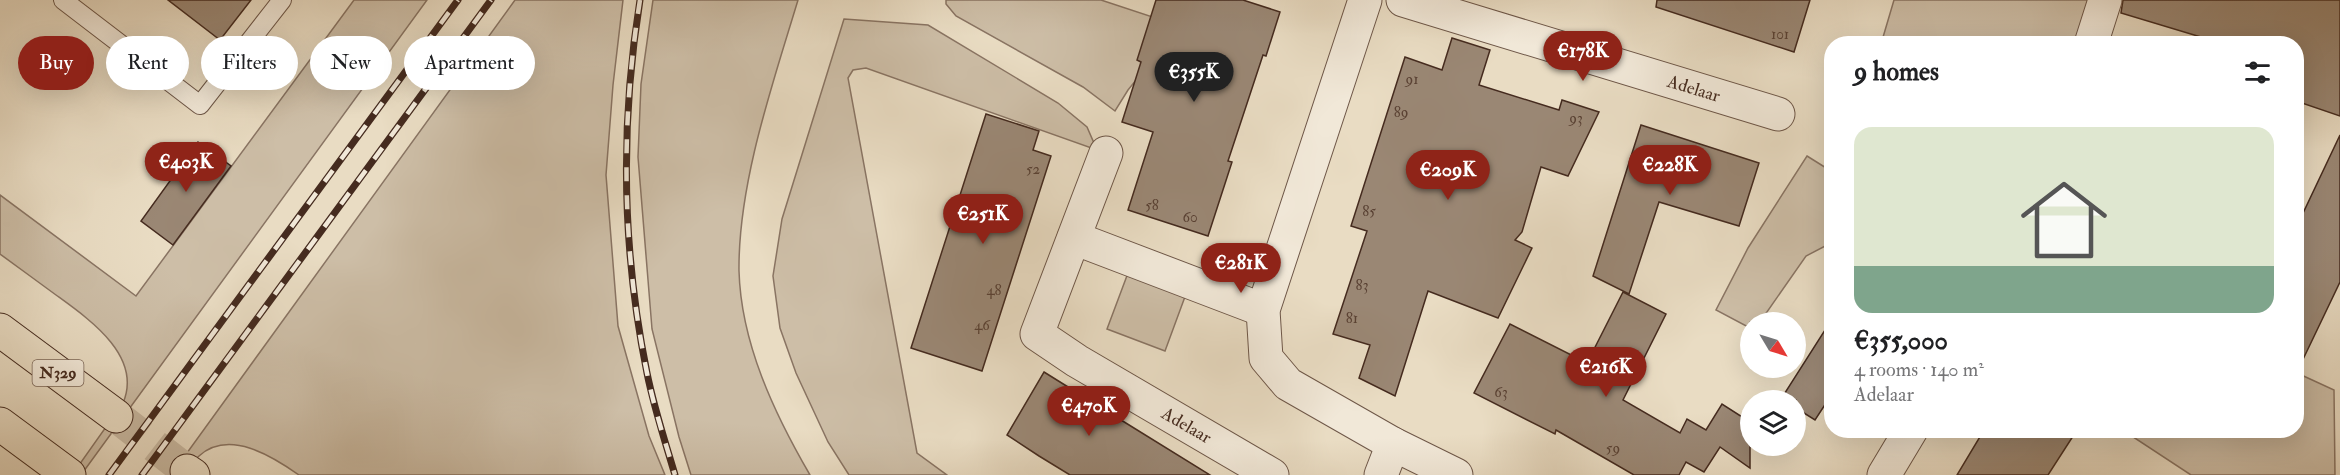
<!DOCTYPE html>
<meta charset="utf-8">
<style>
body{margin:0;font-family:"IM FELL Double Pica",serif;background:#f2f2f2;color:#202124;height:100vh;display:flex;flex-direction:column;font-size:22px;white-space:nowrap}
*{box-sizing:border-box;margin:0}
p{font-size:20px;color:#757577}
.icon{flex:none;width:33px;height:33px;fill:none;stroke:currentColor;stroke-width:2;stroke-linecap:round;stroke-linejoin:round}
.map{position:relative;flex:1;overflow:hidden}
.sheet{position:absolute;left:1824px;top:36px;width:480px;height:402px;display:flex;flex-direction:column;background:#fff;border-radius:24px;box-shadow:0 6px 24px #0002}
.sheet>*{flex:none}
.banner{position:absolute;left:18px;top:36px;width:570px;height:54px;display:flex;gap:12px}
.needle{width:39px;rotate:128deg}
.tools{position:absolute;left:1740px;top:312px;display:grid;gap:12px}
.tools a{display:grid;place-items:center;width:66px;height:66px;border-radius:50%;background:#fff;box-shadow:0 6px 24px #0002;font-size:30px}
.price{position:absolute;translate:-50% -51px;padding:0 14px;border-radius:21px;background:#8f2418;color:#fff;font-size:20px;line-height:39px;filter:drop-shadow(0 2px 3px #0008)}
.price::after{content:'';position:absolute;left:50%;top:36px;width:18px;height:14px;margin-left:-9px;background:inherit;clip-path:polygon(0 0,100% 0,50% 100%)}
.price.active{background:#222;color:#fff}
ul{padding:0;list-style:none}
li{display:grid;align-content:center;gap:12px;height:318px;padding:0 30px}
li span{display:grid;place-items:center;height:186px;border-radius:18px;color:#555}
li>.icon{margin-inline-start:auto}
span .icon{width:108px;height:108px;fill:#fffc;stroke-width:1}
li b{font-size:26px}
h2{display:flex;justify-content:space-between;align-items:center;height:72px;padding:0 30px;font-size:26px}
.tag{padding:0 21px;border-radius:27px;background:#fff;box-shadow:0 6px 24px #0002;font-size:21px;line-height:54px}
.tag.active{background:#8f2418;color:#fff}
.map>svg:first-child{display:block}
.green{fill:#cdbea7;stroke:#897463;stroke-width:1.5}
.building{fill:#9a8774;stroke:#452b1f;stroke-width:1.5}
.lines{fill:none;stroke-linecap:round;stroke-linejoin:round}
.primary-tunnel{stroke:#c8b9a2;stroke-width:33;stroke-dasharray:33 16;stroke-linecap:butt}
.lane-casing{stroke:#6e5748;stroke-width:20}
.street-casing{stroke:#6e5748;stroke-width:35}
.primary-casing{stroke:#452b1f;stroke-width:35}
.lane{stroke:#f1e8d8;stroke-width:18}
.street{stroke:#f1e8d8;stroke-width:33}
.primary{stroke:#e9dcc3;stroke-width:33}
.rail-casing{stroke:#452b1f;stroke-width:7}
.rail{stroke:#f1e8d8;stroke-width:4.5;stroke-dasharray:14;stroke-linecap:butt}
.labels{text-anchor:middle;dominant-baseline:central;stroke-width:5;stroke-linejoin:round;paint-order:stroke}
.number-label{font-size:15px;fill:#5a4234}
.shield{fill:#f1e8d8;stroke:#796456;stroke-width:1.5}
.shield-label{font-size:16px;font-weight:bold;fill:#452b1f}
.street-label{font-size:18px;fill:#452b1f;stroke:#f1e8d8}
</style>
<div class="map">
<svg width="2340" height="475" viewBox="0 0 2340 475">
<rect width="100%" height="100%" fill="#e9dcc3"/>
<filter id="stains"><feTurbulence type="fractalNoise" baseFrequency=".00333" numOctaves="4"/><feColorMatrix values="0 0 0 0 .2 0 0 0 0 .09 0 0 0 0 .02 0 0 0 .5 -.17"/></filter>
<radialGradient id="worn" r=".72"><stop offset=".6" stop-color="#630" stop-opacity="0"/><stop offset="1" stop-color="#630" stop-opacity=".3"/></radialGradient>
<!-- green -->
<g class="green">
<path d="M 354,0 L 427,0 L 81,475 L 72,475 L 123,403 C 143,356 89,319 56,295 C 37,281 19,268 0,254 L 0,195 L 136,296 Z"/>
<path d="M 515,0 L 623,0 L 613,85 L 606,175 L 618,326 L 649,436 L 665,475 L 299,475 C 272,456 229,429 199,456 C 193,461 189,469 184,475 L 171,475 Z"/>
<path d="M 653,0 L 798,0 C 773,83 738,183 739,271 C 741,343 774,413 810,475 L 691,475 L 679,437 L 652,329 L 638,157 L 641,84 Z"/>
<polygon points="946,0 1101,0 1180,26 1128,90 1115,111 1083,87 956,16 946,4"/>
<polygon points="1894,0 2092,0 2078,43 1881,44"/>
<polygon points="844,19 928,25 1058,103 1087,127 1097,150 866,68 853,70 848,78 917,453 947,475 849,475 828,442 796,373 780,328 773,276 782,219"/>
<polygon points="1807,156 1831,171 1831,243 1806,256 1760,322 1750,322 1750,328 1716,310 1748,248"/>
<polygon points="1128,273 1186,294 1165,351 1107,329"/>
<polygon points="2297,373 2334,390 2335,475 2191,475 2124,431 2296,430"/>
</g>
<!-- building -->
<g class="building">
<polygon points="168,0 251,0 220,40"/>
<polygon points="1156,0 1243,0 1280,12 1266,56 1263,55 1228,161 1232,162 1208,236 1128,210 1153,132 1122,122 1141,62 1137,60"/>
<polygon points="1657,0 1810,0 1794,52 1656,7"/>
<polygon points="2123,0 2340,0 2340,116 2296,101 2296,44 2224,44 2121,13"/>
<polygon points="1452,38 1490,50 1479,85 1559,110 1562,100 1599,112 1568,176 1541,167 1522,232 1515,240 1532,248 1498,318 1428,291 1395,396 1359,378 1370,345 1333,334 1367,231 1351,226 1405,57 1442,70"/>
<polygon points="986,114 1039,131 1033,150 1051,156 982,371 911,348"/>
<polygon points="1641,125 1759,163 1739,226 1659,202 1629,294 1593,276"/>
<polygon points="2340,135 2340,282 2296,374 2296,228"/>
<polygon points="198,142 231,166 173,245 141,221"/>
<polygon points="1623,292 1666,314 1623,400 1680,433 1687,419 1706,430 1722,404 1750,422 1750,468 1720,447 1704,472 1686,462 1679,475 1634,475 1556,430 1555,434 1474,393 1510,324 1587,363"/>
<polygon points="1832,319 1832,394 1815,420 1796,408 1796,400 1781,399"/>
<polygon points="1044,372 1121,420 1210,475 1070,475 1039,456 1007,435"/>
<polygon points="1984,430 2077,430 2048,475 1957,475"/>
</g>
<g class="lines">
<!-- primary-tunnel -->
<polyline class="primary-tunnel" points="116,416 187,471"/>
<defs>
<polyline id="lane" points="63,0 200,105 282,0"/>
<g id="street">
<polyline points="1365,0 1263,310 1266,358 1288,384 1393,444 1456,475"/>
<path id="s1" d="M 1403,0 L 1778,114"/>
<polyline points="2091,44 2105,0"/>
<path id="s2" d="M 1106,153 L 1037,334 L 1077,361 L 1272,475"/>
<polyline points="1074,238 1263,310"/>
<polyline points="1381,475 1393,444"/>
<polyline points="1884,475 1911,430"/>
</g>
<g id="primary">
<polyline points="0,330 116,416"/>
<polyline points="0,424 69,475"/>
<polyline points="187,471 193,475"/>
</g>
</defs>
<!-- lane casing -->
<use href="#lane" class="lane-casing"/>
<!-- street casing -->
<use href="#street" class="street-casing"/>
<!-- primary casing -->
<use href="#primary" class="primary-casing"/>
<!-- lane -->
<use href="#lane" class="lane"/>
<!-- street -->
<use href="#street" class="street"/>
<!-- primary -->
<use href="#primary" class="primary"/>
<defs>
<g id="rail">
<path d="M 640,0 C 620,125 622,250 647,373 C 654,408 665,441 675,475"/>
<polyline points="109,475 458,0"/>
<polyline points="142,475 491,0"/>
</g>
</defs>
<!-- rail casing -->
<use href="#rail" class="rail-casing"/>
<!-- rail -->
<use href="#rail" class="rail"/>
</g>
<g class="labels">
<!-- number labels -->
<g class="number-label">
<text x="1780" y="34">101</text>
<text x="1412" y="79">91</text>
<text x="1401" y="112">89</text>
<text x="1576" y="118">93</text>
<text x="1033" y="169">52</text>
<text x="1152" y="205">58</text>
<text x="1369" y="211">85</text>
<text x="1190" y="217">60</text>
<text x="1362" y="285">83</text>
<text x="994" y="290">48</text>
<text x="1352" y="318">81</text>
<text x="982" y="325">46</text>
<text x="1501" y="392">63</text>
<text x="1613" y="448">59</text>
</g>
<!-- shield labels -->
<rect class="shield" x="32.5" y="360" width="51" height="26" rx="4.5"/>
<g class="shield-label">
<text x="58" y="373">N329</text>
</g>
<!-- street labels -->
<g class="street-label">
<text stroke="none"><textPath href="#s1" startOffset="304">Adelaar</textPath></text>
<text stroke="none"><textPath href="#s2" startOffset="369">Adelaar</textPath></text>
</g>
</g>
<rect width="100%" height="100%" filter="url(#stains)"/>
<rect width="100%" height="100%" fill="url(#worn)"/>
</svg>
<div class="tools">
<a><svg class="needle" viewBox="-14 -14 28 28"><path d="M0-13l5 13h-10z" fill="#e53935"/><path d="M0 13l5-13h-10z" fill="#757577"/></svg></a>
<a><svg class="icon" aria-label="layers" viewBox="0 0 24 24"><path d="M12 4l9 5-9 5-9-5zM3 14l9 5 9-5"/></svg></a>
</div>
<b class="price" style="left:1583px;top:82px">€178K</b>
<b class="price active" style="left:1194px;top:103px">€355K</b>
<b class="price" style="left:186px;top:193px">€403K</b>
<b class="price" style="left:1670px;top:196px">€228K</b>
<b class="price" style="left:1448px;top:201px">€209K</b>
<b class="price" style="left:983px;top:245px">€251K</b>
<b class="price" style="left:1241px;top:294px">€281K</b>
<b class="price" style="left:1606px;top:398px">€216K</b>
<b class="price" style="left:1089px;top:437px">€470K</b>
<div class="banner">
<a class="tag active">Buy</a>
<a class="tag">Rent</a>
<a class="tag">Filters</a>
<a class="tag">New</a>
<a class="tag">Apartment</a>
</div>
<section class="sheet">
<h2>9 homes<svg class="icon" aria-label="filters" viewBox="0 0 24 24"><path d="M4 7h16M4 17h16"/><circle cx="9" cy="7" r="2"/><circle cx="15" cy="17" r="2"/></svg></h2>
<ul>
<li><span style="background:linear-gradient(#dfe7d0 75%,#7fa58c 0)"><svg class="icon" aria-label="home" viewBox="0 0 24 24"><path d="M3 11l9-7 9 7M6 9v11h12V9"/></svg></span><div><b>€355,000</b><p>4 rooms · 140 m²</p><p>Adelaar</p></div></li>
</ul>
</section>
</div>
